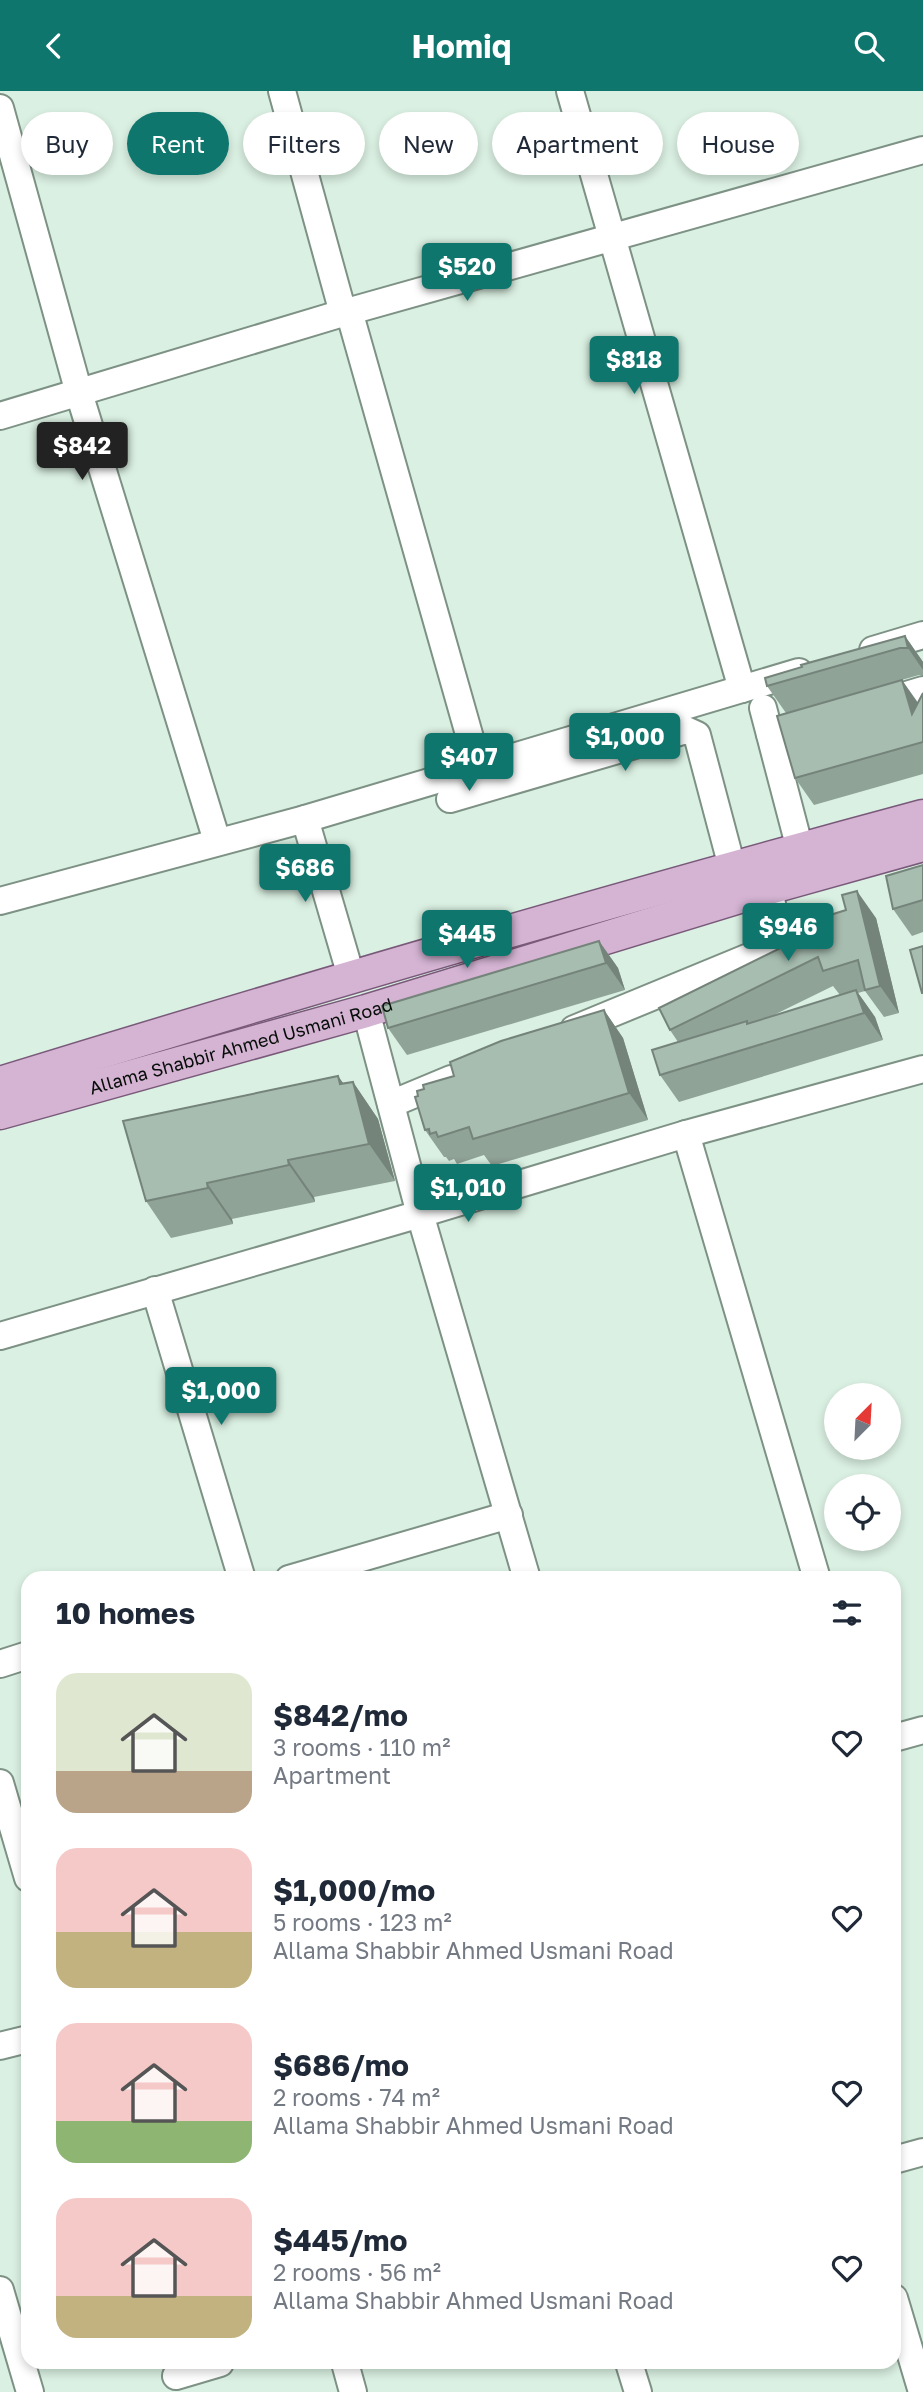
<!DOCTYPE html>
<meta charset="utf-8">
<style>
body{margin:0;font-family:"Golos Text",sans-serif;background:#f6f6f7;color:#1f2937;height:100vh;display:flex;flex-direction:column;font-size:26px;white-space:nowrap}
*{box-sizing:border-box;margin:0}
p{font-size:23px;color:#747a83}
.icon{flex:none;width:38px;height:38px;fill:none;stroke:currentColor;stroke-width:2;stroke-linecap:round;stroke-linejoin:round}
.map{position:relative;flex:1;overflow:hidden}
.sheet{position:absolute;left:21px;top:1480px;width:880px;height:798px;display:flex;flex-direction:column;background:#fff;border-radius:21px;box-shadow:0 4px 10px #0003}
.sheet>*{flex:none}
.top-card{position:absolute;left:21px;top:21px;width:882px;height:63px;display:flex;gap:14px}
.needle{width:46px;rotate:24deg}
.fabs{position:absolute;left:824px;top:1292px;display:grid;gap:14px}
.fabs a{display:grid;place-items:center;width:77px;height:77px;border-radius:50%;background:#fff;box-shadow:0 4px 10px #0003;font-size:35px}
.price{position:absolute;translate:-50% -60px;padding:0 16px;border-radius:7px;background:#0f766e;color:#fff;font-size:23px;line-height:46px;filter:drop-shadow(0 2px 4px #0008)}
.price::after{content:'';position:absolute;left:50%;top:42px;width:21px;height:16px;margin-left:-10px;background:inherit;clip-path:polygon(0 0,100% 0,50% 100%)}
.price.selected{background:#222;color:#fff}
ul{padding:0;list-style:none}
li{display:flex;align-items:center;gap:21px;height:175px;padding:0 35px}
li span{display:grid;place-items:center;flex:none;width:196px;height:140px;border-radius:21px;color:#555}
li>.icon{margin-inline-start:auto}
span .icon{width:84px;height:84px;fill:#fffc;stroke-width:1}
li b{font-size:30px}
h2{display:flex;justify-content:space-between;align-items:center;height:84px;padding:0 35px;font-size:30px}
.tag{padding:0 24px;border-radius:32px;background:#fff;box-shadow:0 4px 10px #0003;font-size:24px;line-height:63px}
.tag.selected{background:#0f766e;color:#fff}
header{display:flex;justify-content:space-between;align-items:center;height:91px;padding:0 35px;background:#0f766e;color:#fff;font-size:32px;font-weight:700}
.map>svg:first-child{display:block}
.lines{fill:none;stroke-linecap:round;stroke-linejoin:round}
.minor-casing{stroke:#7d9285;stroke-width:30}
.major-casing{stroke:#795979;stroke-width:35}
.minor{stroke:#fff;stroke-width:26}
.major{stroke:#d4b3d3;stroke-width:32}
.wall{fill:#90a397;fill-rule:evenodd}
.shaded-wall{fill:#75847b}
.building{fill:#a7bdb0;stroke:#75847b;stroke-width:2}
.labels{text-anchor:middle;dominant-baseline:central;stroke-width:6;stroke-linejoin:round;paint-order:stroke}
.street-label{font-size:18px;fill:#070e09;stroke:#daf0e2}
</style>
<header><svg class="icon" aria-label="back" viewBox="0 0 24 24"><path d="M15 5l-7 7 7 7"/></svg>Homiq<svg class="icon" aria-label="search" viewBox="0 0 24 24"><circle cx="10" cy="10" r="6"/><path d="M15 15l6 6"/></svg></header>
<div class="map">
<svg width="923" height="2301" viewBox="0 0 923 2301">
<rect width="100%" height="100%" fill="#daf0e2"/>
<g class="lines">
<defs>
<g id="minor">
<polyline points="282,0 343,222"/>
<polyline points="570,0 742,598"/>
<polyline points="0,17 79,302 217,750"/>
<polyline points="349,220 478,675"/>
<polyline points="0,325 343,222 923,59"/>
<polyline points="873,559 923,544"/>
<polyline points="880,612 923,599"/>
<polyline points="763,617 800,758"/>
<polyline points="770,643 816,631"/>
<polyline points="450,708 686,639 697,644 732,776"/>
<polyline points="305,728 351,885"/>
<polyline points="0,810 305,728 799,581"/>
<polyline points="366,920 420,1123 527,1488"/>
<path d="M 574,938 L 756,863 C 783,840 774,828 769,797"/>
<polyline points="391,1013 451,988"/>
<polyline points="686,1043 817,1488"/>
<polyline points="155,1199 242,1488"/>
<polyline points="0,1245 420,1123 686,1043 923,978"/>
<polyline points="289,1488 509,1424"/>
<polyline points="0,1573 28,1564"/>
<polyline points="894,1647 923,1639"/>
<polyline points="0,1692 28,1787"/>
<polyline points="0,1955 28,1948"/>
<polyline points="894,2069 923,2061"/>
<polyline points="0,2199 30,2301"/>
<polyline points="894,2207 922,2301"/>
<polyline points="345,2272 353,2301"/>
<polyline points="629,2272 638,2301"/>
<polyline points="176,2285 220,2272"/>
</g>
<g id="major">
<path d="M 0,992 C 306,898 614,808 923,725"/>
<path id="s1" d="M 0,1022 L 366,920 L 769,797 L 923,754"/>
</g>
</defs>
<!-- minor casing -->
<use href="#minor" class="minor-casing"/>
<!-- major casing -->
<use href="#major" class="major-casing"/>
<!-- minor -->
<use href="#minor" class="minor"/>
<!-- major -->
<use href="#major" class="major"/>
</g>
<!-- wall -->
<g class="wall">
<polygon points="905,545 923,571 923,584 919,584 786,622 767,595"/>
<polygon points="923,602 923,683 814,714 795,687 918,611"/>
<polygon points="923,774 923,841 912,845 893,818"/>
<path d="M 876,827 L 899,922 L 884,926 L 865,900 L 858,902 L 875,926 L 883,949 L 679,1011 L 660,984 L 678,951 L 670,939 ZM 833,895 L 840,904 L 770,926 L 784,919 Z"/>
<polygon points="599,850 618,877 625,899 407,964 388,937"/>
<polygon points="604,919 623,947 648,1029 492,1075 484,1064 457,1073 454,1068 449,1070 446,1066 444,1066 425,1039 418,1005 454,985"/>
<polygon points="338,985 343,992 353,991 378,1028 395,1090 314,1106 315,1111 232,1128 233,1133 171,1147 146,1110"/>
</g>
<!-- shaded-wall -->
<g class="shaded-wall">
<polygon points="905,545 923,571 923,579 908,557"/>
<polygon points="902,589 921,616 912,623"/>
<polygon points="857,800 876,827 899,922 880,895"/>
<polygon points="599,850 618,877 625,899 606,872"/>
<polygon points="856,899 875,926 883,949 864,922"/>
<polygon points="604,919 623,947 648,1029 629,1002"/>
<polygon points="338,985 359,1015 353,991 378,1028 395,1090 369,1053 340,993"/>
<polygon points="288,1069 314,1106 315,1111 289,1074"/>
<polygon points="207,1092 232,1128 233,1133 208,1097"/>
</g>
<!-- building -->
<g class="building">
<polygon points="905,545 908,557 900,557 767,595 765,587 802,576 801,574"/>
<polygon points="902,589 912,623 923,602 923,651 795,687 777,625"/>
<polygon points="923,774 923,809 893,818 886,785"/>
<polygon points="857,800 880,895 865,899 858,869 823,880 818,866 670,939 659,917 811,842 808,831 846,819 842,804"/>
<polygon points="599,850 606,872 388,937 382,915"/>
<polygon points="923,855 923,902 922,902 910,859"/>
<polygon points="856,899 864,922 660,984 652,959 747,930 747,933"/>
<polygon points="604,919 629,1002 473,1048 469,1036 438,1046 436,1041 430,1043 429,1038 425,1039 415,1006 418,1005 417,1000 424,998 423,994 454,985 450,971 501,950"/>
<polygon points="338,985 340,993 353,991 369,1053 288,1069 289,1074 207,1092 208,1097 146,1110 123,1030"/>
</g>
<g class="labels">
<!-- street labels -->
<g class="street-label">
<text stroke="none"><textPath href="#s1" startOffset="250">Allama Shabbir Ahmed Usmani Road</textPath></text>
</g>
</g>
</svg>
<div class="fabs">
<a><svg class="needle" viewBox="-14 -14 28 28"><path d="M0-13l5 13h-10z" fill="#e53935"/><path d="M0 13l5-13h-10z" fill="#747a83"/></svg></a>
<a><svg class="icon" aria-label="locate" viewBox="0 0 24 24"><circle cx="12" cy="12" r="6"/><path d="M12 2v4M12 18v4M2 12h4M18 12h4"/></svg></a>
</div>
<b class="price" style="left:467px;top:212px">$520</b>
<b class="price" style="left:634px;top:305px">$818</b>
<b class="price selected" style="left:82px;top:391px">$842</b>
<b class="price" style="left:625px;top:682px">$1,000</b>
<b class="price" style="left:469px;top:702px">$407</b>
<b class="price" style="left:305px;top:813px">$686</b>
<b class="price" style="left:788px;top:872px">$946</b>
<b class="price" style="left:467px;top:879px">$445</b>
<b class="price" style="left:468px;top:1133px">$1,010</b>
<b class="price" style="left:221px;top:1336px">$1,000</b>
<div class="top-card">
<a class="tag">Buy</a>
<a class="tag selected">Rent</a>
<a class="tag">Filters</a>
<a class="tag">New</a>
<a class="tag">Apartment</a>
<a class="tag">House</a>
</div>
<section class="sheet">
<h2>10 homes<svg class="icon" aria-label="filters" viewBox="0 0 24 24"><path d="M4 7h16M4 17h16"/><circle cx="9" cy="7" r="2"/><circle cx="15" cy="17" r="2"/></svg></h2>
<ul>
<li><span style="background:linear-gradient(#dfe7d0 70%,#b9a48a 0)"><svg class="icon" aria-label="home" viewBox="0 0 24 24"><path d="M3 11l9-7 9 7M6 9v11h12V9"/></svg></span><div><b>$842/mo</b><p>3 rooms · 110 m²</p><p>Apartment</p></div><svg class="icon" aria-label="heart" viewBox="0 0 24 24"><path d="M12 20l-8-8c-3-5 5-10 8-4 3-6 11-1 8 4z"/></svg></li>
<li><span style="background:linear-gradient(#f6c9c9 60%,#c2b280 0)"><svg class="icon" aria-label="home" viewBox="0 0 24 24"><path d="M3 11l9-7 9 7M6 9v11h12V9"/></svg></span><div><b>$1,000/mo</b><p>5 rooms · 123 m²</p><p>Allama Shabbir Ahmed Usmani Road</p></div><svg class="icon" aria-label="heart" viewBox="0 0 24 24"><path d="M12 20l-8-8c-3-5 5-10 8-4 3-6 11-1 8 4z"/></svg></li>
<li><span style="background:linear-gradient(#f6c9c9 70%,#8fb573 0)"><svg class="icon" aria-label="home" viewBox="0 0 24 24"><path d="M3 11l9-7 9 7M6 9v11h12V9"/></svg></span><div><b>$686/mo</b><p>2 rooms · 74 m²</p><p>Allama Shabbir Ahmed Usmani Road</p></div><svg class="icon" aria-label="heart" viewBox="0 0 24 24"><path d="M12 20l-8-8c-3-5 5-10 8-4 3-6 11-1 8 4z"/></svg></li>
<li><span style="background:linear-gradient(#f6c9c9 70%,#c2b280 0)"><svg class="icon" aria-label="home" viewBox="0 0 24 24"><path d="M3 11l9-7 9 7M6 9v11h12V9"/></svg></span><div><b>$445/mo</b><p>2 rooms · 56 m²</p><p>Allama Shabbir Ahmed Usmani Road</p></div><svg class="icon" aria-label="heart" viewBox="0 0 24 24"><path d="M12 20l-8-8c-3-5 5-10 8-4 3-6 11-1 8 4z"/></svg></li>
</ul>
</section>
</div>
